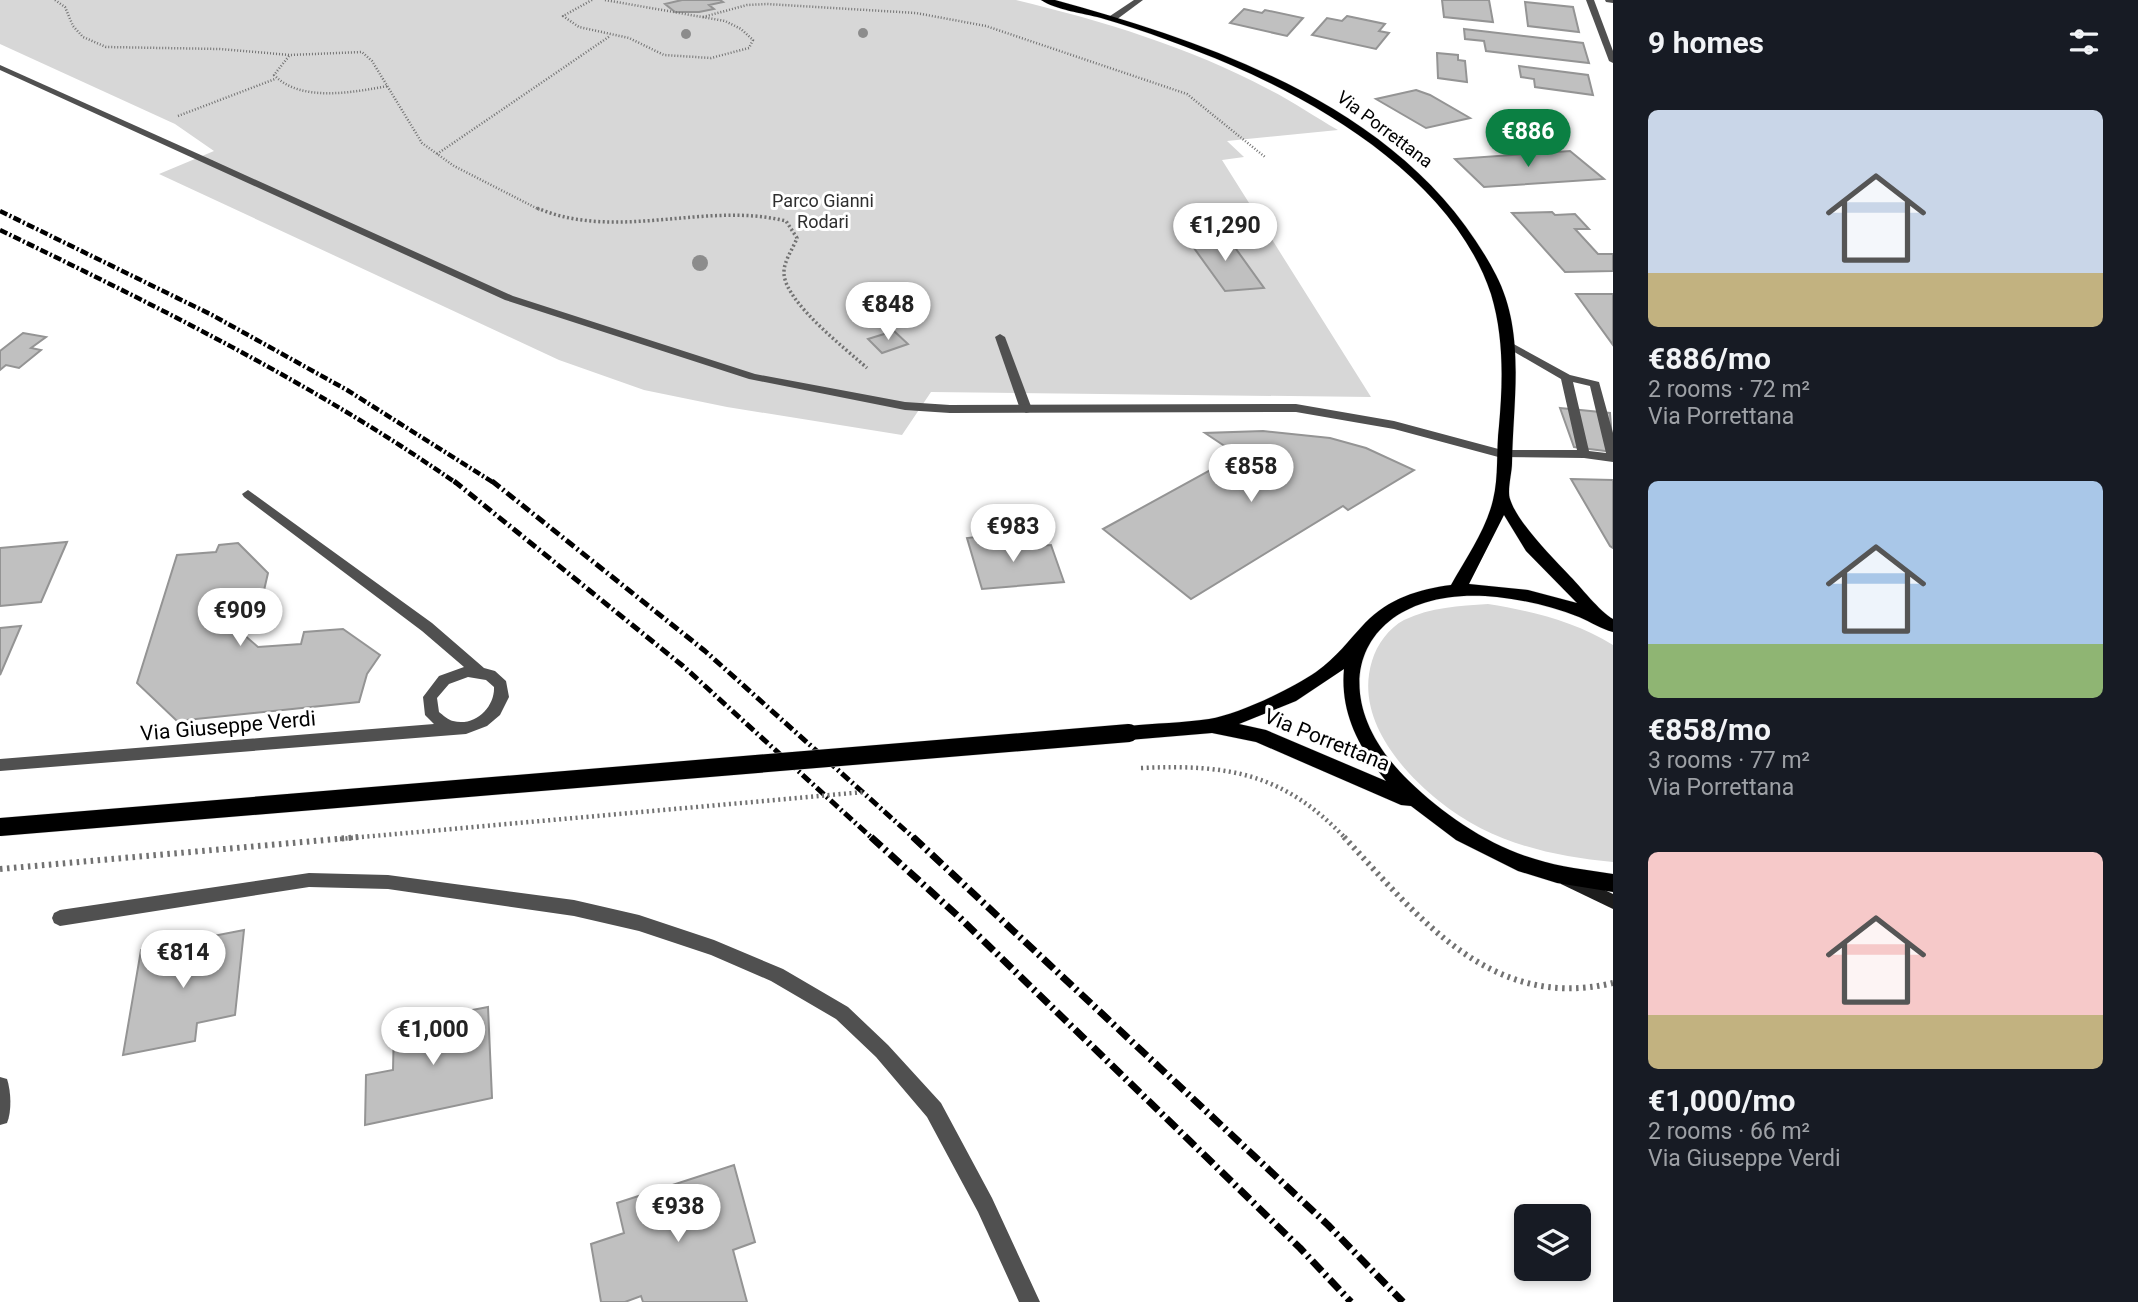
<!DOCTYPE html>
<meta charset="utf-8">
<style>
body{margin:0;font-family:Roboto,sans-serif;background:#20242c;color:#f1f3f6;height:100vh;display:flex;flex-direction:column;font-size:26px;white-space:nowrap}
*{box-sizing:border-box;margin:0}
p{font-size:23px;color:#9ea1a6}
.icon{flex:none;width:38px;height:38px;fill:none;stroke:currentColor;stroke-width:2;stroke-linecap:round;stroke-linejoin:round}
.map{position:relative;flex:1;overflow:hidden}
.sheet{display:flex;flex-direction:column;background:#171b24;width:525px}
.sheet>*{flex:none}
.fabs{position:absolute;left:1514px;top:1204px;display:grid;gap:14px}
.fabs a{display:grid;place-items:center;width:77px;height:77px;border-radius:10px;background:#171b24;box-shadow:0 4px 10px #0003;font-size:35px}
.price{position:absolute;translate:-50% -60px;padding:0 16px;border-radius:24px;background:#fff;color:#222;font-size:23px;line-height:46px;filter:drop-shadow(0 2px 4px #0008)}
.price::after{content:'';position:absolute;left:50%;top:42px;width:21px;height:16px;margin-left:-10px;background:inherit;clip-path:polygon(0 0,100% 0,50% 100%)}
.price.selected{background:#0b8043;color:#fff}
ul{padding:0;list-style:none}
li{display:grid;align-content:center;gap:14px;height:371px;padding:0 35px}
li span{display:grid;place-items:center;height:217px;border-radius:10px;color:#555}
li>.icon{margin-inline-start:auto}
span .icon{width:126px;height:126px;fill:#fffc;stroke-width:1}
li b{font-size:30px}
h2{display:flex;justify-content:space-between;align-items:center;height:84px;padding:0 35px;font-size:30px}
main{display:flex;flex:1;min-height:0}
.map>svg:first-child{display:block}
.green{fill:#d7d7d7}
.building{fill:#c0c0c0;stroke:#949494;stroke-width:2}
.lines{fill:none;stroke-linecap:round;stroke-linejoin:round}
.primary-casing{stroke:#dbdbdb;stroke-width:1}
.path-far3{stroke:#727272;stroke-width:2.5;stroke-dasharray:1 2;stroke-linecap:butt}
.path-far2{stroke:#727272;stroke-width:3.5;stroke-dasharray:2 2.5;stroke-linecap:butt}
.path-far1{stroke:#727272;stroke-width:4.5;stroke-dasharray:2 3.5;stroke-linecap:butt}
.path{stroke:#727272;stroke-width:6;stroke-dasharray:2.5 4.5;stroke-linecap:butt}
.lane{fill:#505050;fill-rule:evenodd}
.street{fill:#505050;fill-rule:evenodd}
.secondary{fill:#1d1d1d;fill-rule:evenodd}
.primary{fill:#000;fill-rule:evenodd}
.rail-far2{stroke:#000;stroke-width:4.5;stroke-dasharray:8 2.5 2 2.5;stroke-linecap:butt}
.rail-far1{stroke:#000;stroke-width:5;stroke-dasharray:10 3.5 2 3.5;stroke-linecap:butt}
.rail{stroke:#000;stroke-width:7;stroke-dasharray:14 4.5 2.5 4.5;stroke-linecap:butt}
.primary-bridge-casing{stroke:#dbdbdb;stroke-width:19;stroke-linecap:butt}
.path-bridge-far1{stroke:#727272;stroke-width:4.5;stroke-dasharray:2 3.5;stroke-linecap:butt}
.path-bridge{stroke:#727272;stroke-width:6;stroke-dasharray:2.5 4.5;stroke-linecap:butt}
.primary-bridge{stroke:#000;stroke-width:18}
.tree{fill:#8c8c8c}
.labels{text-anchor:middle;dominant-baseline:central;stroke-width:6;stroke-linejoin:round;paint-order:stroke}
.far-street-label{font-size:18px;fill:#000;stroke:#fff}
.far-park-label{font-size:18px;fill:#2e2e2e;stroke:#fff}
.street-label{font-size:21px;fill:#000;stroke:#fff}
</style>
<main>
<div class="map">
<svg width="1613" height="1302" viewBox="0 0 1613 1302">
<rect width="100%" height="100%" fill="#fff"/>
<!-- green -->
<g class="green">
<path d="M 0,0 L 1016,0 C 1103,21 1189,47 1268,89 C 1292,101 1315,117 1338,130 L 1227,141 L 1244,157 L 1222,160 L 1371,397 L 931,392 L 902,435 L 727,407 L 644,390 L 559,360 L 159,174 L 214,151 L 175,124 L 0,44 Z"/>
<path d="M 1488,604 C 1532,611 1574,621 1613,645 L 1613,862 C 1550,856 1489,842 1439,801 C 1398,768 1355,716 1372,661 C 1377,644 1389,628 1404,620 C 1431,607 1459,606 1488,604 Z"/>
</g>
<!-- building -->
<g class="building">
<polygon points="682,0 720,0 723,2 709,5 714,9 699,12 675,12 665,4"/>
<polygon points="1442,0 1489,0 1493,22 1444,17"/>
<polygon points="1525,2 1573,7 1579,32 1528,26"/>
<polygon points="1244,9 1262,13 1265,10 1303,18 1287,36 1230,23"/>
<polygon points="1347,16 1385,24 1379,31 1389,33 1376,49 1312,35 1327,18 1342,21"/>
<polygon points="1464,29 1583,43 1589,63 1486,51 1484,41 1465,39"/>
<polygon points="1437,53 1458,55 1458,60 1465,61 1467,82 1438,78"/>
<polygon points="1519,66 1588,75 1593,95 1535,87 1534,79 1521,77"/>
<polygon points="1416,90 1430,95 1470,118 1426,128 1376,99"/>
<polygon points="1570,151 1604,179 1484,187 1455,159"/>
<polygon points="1552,212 1555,215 1575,214 1589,229 1575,229 1598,254 1613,254 1613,271 1565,272 1512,213"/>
<polygon points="1226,235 1264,288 1225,291 1186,237"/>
<polygon points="1576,294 1613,294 1613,345"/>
<polygon points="894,331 908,344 882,353 868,339"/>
<polygon points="23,333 46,337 31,348 41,350 19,368 6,365 0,370 0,351"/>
<polygon points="1560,408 1610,413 1613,452 1574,447"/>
<polygon points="1263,431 1330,438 1366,448 1414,470 1348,510 1343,506 1191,599 1103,529 1238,455 1205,433"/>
<polygon points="1571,479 1613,480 1613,548 1610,546"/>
<polygon points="993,535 998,549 1051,545 1064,582 982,589 967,538"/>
<polygon points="67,542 41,602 0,606 0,548"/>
<polygon points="238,543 268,573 262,599 241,601 235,627 258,647 301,644 304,632 343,629 380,655 367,674 359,702 177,721 137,683 177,555 216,552 219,545"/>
<polygon points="21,626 0,675 0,628"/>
<polygon points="244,930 235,1015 197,1023 195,1041 123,1055 141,950"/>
<polygon points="488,1007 492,1098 365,1125 366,1075 393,1070 394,1025"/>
<polygon points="734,1165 755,1242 733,1250 747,1302 643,1302 641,1296 625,1302 601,1302 591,1244 624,1233 617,1203"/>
</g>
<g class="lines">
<defs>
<path id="primary" d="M 1041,0 L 1055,0 C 1221,46 1411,111 1496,275 C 1526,333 1513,400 1512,463 C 1512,473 1507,490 1510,499 C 1517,522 1552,557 1568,574 C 1580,586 1600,612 1613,619 L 1613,632 C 1601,629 1591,622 1579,617 C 1553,607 1525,600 1497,597 C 1364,583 1313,688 1409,781 C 1443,814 1489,846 1535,859 C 1560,867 1587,870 1613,874 L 1613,892 L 1557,883 L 1518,871 L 1456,840 L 1411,806 L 1401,805 L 1256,742 L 1212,733 L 1129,740 L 1122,738 L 1120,733 L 1122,728 L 1129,726 C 1155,723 1183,723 1209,719 C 1239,714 1291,689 1316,672 C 1336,658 1349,640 1365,623 C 1388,599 1419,589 1451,585 C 1466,558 1486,530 1493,500 C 1499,476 1496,450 1499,426 C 1503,382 1504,337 1491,294 C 1455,185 1331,108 1231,65 C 1189,47 1145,31 1101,18 C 1082,13 1056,10 1041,0 ZM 1504,515 L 1526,551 L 1577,603 L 1528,590 L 1469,584 ZM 1344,669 C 1340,713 1359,748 1386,781 L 1266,730 L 1239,724 L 1296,701 Z"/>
</defs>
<!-- primary casing -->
<use href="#primary" class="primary-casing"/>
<!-- path-far3 -->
<g class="path-far3">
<polyline points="55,0 65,7 73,26 83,37 106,47 220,49 290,55 362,52 372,61 422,143 454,166 540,210"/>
<polyline points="592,0 563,16 579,27 629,38 664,55 711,58 749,48 753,40 741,29 725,21 605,0"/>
<polyline points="703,17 747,5 767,4 916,13 986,26 1187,94 1265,157"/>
<path d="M 289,56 L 274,75 C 301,103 354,92 388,86"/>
<polyline points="178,116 275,79"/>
<polyline points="437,154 610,36"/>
</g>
<!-- path-far2 -->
<path class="path-far2" d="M 537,208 C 617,242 705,201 786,221 L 797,238 C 793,249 783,262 784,274 C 786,303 846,349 867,368"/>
<!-- path-far1 -->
<path class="path-far1" d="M 1141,768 C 1228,764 1284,773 1346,839"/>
<!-- path -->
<path class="path" d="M 1344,837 C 1418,916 1490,1012 1613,983"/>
<!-- lane -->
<g class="lane">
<polygon points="0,65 212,160 213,162 206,164 0,70"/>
<polygon points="1000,334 1005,337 1032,409 1030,412 1026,413 1020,409 995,337"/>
<path d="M 1508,341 L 1570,375 L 1599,382 L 1613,433 L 1613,462 L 1584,458 L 1498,457 L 1496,454 L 1502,450 L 1577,450 L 1561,379 L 1504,346 L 1504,342 ZM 1573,382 L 1590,386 L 1606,453 L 1589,451 Z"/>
<polygon points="309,873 388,875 574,900 639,915 714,940 783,969 848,1007 888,1045 941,1103 992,1198 1040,1302 1019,1302 978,1212 927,1117 876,1057 836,1019 771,981 711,955 639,931 574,916 388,889 309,887 60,926 54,923 52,918 54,913 60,910"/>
</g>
<!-- street -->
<g class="street">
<polygon points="1134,0 1143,0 1116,20 1110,20 1110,16"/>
<polygon points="1586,0 1594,0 1613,51 1613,63 1609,61"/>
<polygon points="1605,0 1613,0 1613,3 1606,2"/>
<polygon points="206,160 212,160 513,296 755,374 905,402 950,405 1296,404 1394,421 1506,451 1508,454 1502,458 1394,429 1296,412 950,413 905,410 749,379 505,300 206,164"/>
<path d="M 248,490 L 432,623 L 484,668 L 495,671 L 506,681 L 509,697 L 500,715 L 487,726 L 466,734 L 0,771 L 0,759 L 434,724 L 425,715 L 423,697 L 439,676 L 464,667 L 422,631 L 244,497 L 242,494 ZM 468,677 L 486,680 L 494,687 C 495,707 475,727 453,721 C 448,720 443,715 439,712 L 437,698 L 449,684 Z"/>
<path d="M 0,1077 L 7,1079 C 11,1091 12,1111 7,1123 L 0,1125 Z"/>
</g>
<!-- secondary -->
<polygon class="secondary" points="1567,872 1613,894 1613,909 1561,884 1559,879 1561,874"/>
<!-- primary -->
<use href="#primary" class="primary"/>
<!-- rail-far2 -->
<g class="rail-far2">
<polyline points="0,211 212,315 347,390 494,483"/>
<path d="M 0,230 C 156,306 313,383 456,483"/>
</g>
<!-- rail-far1 -->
<g class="rail-far1">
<polyline points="454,481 683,666 873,839"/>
<polyline points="492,481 705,651 915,839"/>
</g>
<!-- rail -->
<g class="rail">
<polyline points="871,837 958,916 1300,1248 1351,1302"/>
<polyline points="913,837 1328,1225 1403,1302"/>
</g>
<defs>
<polyline id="primary-bridge" points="0,827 1129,733"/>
</defs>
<!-- primary-bridge casing -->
<use href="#primary-bridge" class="primary-bridge-casing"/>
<!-- path-bridge-far1 -->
<polyline class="path-bridge-far1" points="340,839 864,792"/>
<!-- path-bridge -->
<polyline class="path-bridge" points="0,869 359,837"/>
<!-- primary-bridge -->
<use href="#primary-bridge" class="primary-bridge"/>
</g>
<!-- trees -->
<g class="tree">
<circle cx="863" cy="33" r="5"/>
<circle cx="686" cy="34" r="5"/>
<circle cx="700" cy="263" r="8"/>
</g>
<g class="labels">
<!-- far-street labels -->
<g class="far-street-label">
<text transform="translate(1385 129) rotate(37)">Via Porrettana</text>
</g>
<!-- far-park labels -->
<g class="far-park-label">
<text x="823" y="200">Parco Gianni<tspan x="823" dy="21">Rodari</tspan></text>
</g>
<!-- street labels -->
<g class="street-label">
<text transform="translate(228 726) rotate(-5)">Via Giuseppe Verdi</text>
<text transform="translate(1327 740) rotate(22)">Via Porrettana</text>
</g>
</g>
</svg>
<div class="fabs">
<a><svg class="icon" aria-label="layers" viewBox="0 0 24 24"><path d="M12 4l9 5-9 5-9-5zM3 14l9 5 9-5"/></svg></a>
</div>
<b class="price selected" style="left:1528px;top:169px">€886</b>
<b class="price" style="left:1225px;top:263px">€1,290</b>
<b class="price" style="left:888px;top:342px">€848</b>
<b class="price" style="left:1251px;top:504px">€858</b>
<b class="price" style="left:1013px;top:564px">€983</b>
<b class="price" style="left:240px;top:648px">€909</b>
<b class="price" style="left:183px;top:990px">€814</b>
<b class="price" style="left:433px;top:1067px">€1,000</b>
<b class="price" style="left:678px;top:1244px">€938</b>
</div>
<section class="sheet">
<h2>9 homes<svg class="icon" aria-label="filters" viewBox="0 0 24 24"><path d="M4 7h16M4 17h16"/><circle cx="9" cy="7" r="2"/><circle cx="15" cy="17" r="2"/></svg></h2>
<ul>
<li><span style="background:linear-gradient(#c9d6e8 75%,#c2b280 0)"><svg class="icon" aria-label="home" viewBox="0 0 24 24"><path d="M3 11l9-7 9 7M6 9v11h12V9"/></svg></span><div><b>€886/mo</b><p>2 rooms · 72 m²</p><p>Via Porrettana</p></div></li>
<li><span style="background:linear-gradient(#a9c7e8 75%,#8fb573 0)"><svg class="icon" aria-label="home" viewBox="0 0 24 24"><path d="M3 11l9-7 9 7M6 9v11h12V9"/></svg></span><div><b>€858/mo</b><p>3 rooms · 77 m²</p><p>Via Porrettana</p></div></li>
<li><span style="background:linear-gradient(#f6c9c9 75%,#c2b280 0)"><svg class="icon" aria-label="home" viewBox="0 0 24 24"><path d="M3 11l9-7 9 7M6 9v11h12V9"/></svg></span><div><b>€1,000/mo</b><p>2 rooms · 66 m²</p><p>Via Giuseppe Verdi</p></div></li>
</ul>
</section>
</main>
